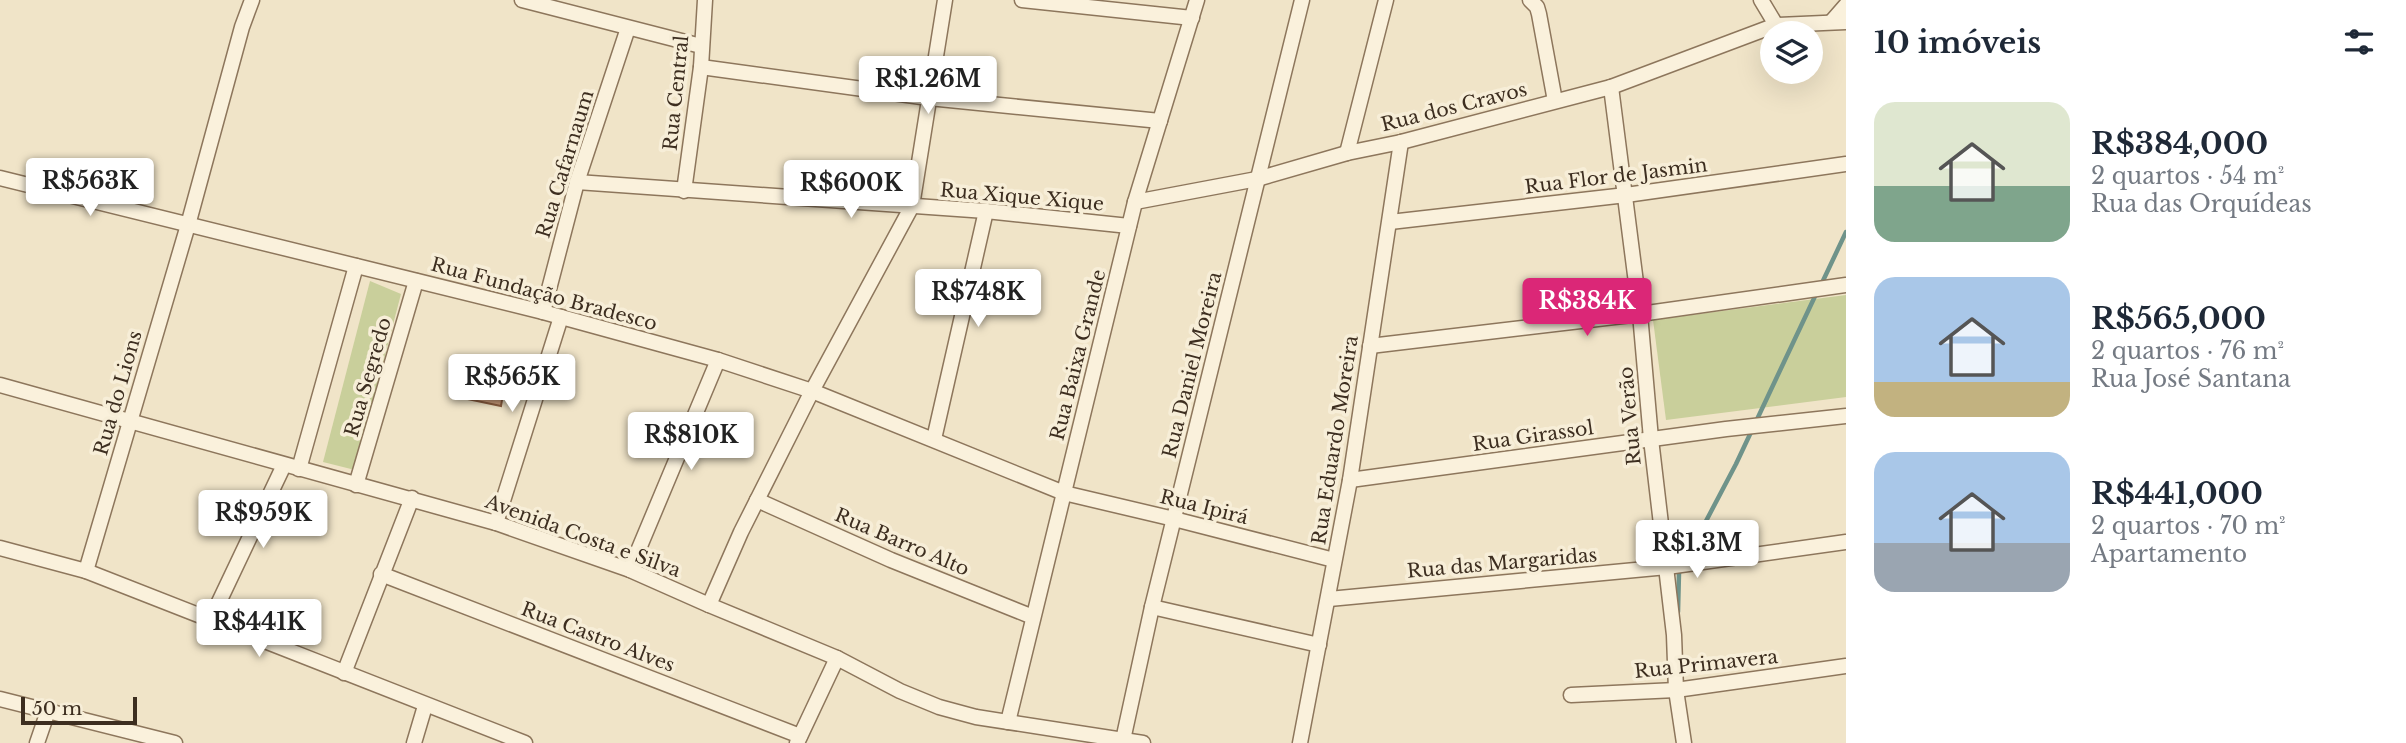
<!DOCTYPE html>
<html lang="pt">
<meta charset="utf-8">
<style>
body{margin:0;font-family:"Libre Baskerville",serif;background:#f6f6f7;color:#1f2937;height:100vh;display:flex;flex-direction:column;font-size:26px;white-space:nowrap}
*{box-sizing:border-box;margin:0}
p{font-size:23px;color:#747a83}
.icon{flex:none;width:38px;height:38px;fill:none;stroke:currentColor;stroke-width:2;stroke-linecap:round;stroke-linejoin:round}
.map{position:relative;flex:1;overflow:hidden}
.drawer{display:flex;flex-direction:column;background:#fff;width:560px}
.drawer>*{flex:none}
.fabs{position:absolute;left:1760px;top:21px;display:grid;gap:14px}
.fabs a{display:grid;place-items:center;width:63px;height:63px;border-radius:50%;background:#fff;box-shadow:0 7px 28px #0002;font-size:35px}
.scale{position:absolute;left:21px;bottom:18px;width:116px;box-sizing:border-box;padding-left:7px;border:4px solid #3d2e20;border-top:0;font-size:19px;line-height:24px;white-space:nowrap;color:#3d2e20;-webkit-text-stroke:5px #f7eed8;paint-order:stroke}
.price{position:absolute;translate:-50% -60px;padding:0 16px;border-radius:7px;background:#fff;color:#222;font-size:23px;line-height:46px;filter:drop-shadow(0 2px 4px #0008)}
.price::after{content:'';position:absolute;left:50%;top:42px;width:21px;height:16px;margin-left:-10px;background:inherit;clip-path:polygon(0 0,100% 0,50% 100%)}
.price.on{background:#db2777;color:#fff}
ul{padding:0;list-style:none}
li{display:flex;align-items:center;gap:21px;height:175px;padding:0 28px}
li span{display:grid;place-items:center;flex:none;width:196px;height:140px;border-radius:21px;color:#555}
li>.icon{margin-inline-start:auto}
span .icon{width:84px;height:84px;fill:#fffc;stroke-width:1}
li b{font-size:30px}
h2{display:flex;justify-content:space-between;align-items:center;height:84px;padding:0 28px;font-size:30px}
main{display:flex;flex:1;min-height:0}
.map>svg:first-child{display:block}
.green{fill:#c9cf9b}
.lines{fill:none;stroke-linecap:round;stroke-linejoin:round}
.stream{stroke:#6f938a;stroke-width:4.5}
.building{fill:#cf9f7d;stroke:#8d5f41;stroke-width:2}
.street-casing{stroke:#8d765c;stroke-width:17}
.street{stroke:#faf1dc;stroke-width:14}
.labels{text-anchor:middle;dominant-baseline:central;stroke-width:7;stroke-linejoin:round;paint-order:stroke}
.street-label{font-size:19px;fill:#3d2e20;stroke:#f7eed8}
</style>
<main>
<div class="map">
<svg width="1846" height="743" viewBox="0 0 1846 743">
<rect width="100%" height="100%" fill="#f0e4c8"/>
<!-- green -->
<g class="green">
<polygon points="370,281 401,294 355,470 323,462"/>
<polygon points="1846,295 1846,397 1666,420 1653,320"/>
</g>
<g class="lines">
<!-- stream -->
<g class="stream">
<polyline points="1821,285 1846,232"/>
<polyline points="1685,561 1736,464 1817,292"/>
<polyline points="1678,612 1679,573 1681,569"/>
</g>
</g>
<!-- building -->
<polygon class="building" points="465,366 509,384 503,394 501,406 453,396 454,379"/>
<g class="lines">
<defs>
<g id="street">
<polyline points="522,0 701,46"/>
<polyline points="1022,0 1192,18"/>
<polyline points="1530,0 1537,7 1539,14 1555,101"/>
<polyline points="1761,0 1776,25"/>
<polyline points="1832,21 1846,5"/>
<polyline points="701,67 929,98 1160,121"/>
<polyline points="1611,87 1640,314 1651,439 1674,635 1676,690 1684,743"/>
<polyline points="1347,153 1386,0"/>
<polyline points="0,178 543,312 718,360 812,391 1064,493 1174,519 1334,560"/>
<polyline points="577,182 986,211 1129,226"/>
<polyline points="684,191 701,67 705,0"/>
<polyline points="1135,202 1257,179 1347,153 1401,142 1611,87 1776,25 1846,22"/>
<polyline points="1390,222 1626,195 1846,164"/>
<polyline points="543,312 577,182 628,28"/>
<polyline points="1370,346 1640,314 1846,285"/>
<polyline points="0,385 496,523 630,570 709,605 837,658 900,691 939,707 976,717 1143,743"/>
<polyline points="934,439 986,211"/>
<polyline points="299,469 356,266"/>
<polyline points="1350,480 1726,429 1846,416"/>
<polyline points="356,485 416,281"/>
<polyline points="757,500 891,560 1033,617"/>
<polyline points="496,523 561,317"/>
<polyline points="0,548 86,571 525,743"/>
<polyline points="630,570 718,360"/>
<polyline points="86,571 188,225 242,27 252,0"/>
<polyline points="381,574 800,736"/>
<polyline points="1329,599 1667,567 1846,542"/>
<polyline points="709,605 741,532 812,391 912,206 945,0"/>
<polyline points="1152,607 1319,645"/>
<polyline points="210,621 284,465"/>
<polyline points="344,673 412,498"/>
<polyline points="1571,695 1676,690 1846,666"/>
<polyline points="0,699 175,743"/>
<polyline points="1008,722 1135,202 1197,0"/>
<polyline points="1123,740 1152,607 1302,0"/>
<polyline points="37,743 48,711"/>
<polyline points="414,743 425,706"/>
<polyline points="797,743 837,658"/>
<polyline points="1300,743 1350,480 1401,142"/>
</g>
</defs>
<!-- street casing -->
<use href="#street" class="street-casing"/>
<!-- street -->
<use href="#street" class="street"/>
</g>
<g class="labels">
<!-- street labels -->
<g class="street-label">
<text transform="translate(676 93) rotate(-84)">Rua Central</text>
<text transform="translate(1454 107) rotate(-14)">Rua dos Cravos</text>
<text transform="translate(565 164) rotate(-73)">Rua Cafarnaum</text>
<text transform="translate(1616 176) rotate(-7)">Rua Flor de Jasmin</text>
<text transform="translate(1022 197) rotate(5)">Rua Xique Xique</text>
<text transform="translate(544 294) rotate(15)">Rua Fundação Bradesco</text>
<text transform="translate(1078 355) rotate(-76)">Rua Baixa Grande</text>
<text transform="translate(1192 365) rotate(-76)">Rua Daniel Moreira</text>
<text transform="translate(368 377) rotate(-74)">Rua Segredo</text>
<text transform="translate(118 393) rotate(-74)">Rua do Lions</text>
<text transform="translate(1630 416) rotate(-95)">Rua Verão</text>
<text transform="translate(1533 436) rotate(-8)">Rua Girassol</text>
<text transform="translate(1335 440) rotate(-81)">Rua Eduardo Moreira</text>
<text transform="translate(1204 507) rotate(14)">Rua Ipirá</text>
<text transform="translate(583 536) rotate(20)">Avenida Costa e Silva</text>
<text transform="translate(902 542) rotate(23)">Rua Barro Alto</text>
<text transform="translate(1502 563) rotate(-5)">Rua das Margaridas</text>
<text transform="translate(598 637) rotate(21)">Rua Castro Alves</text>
<text transform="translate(1706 664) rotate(-6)">Rua Primavera</text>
</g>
</g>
</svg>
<div class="fabs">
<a><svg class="icon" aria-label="layers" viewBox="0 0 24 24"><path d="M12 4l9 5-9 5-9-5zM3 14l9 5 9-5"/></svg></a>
</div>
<div class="scale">50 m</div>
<b class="price" style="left:928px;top:116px">R$1.26M</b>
<b class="price" style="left:90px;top:218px">R$563K</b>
<b class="price" style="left:851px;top:220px">R$600K</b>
<b class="price" style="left:978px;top:329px">R$748K</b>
<b class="price on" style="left:1587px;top:338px">R$384K</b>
<b class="price" style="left:512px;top:414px">R$565K</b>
<b class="price" style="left:691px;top:472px">R$810K</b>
<b class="price" style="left:263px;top:550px">R$959K</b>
<b class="price" style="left:1697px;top:580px">R$1.3M</b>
<b class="price" style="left:259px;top:659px">R$441K</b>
</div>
<section class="drawer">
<h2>10 imóveis<svg class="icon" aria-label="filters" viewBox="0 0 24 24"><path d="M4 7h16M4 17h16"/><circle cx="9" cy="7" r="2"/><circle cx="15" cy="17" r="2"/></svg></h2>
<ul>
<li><span style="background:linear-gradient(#dfe7d0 60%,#7fa58c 0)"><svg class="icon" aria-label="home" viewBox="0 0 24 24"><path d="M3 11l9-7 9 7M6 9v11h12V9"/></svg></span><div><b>R$384,000</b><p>2 quartos · 54 m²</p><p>Rua das Orquídeas</p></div></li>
<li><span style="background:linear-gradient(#a9c7e8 75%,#c2b280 0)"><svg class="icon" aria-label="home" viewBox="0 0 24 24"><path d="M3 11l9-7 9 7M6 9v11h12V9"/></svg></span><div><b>R$565,000</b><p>2 quartos · 76 m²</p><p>Rua José Santana</p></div></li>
<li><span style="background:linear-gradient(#a9c7e8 65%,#9aa5b1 0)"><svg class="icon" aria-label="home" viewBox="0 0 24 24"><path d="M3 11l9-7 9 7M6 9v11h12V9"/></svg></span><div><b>R$441,000</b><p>2 quartos · 70 m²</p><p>Apartamento</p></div></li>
</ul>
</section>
</main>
